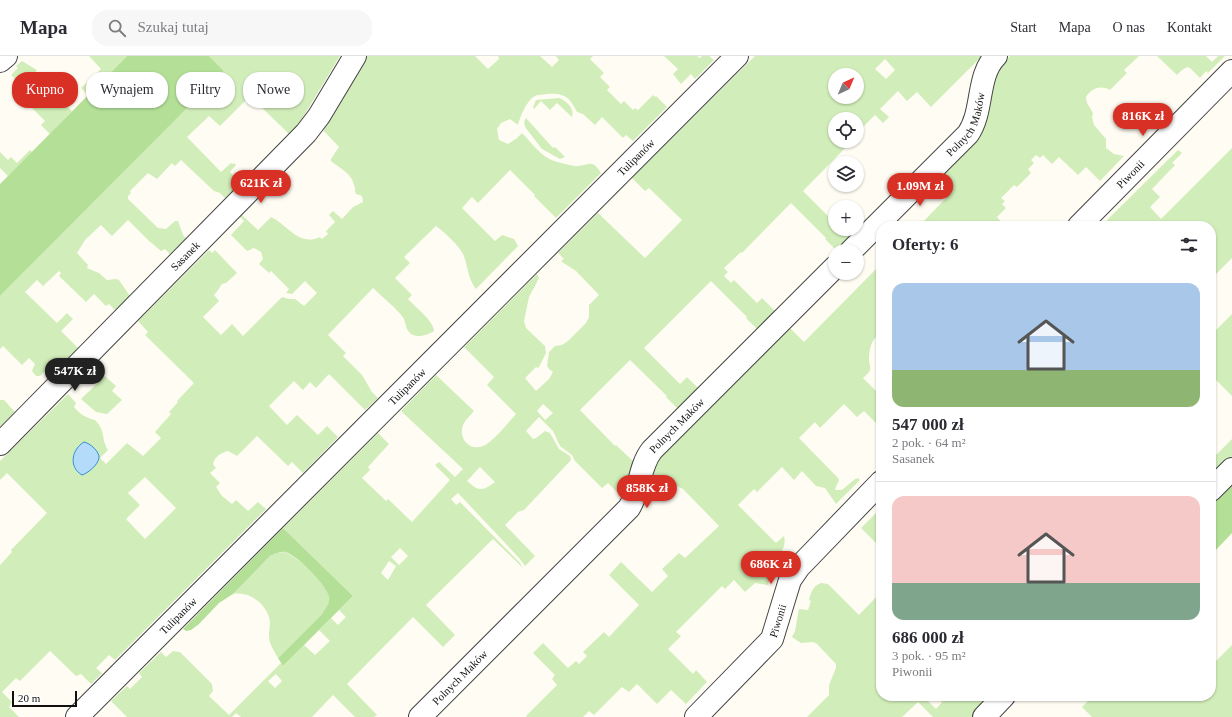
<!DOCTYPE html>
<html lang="pl">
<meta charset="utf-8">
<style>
body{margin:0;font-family:"Times New Roman",serif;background:#f7f7f7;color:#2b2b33;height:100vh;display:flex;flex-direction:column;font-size:15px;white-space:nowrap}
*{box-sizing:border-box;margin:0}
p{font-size:13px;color:#7c7c81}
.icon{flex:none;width:22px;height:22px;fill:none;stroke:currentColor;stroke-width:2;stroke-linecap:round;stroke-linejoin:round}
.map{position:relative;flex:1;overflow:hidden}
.sheet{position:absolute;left:876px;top:165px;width:340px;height:480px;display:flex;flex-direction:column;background:#fff;border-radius:16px;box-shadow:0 1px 3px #0004}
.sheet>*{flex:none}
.banner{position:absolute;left:12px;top:16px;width:380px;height:36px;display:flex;gap:8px}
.needle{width:26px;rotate:44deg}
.buttons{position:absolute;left:828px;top:12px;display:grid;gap:8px}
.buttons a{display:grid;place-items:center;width:36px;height:36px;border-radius:50%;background:#fff;box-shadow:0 1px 3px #0004;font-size:20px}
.scale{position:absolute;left:12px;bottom:10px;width:65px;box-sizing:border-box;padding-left:4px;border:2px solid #101010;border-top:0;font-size:11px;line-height:14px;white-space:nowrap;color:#101010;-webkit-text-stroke:3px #fff;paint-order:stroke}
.price{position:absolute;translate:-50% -34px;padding:0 9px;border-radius:14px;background:#d93025;color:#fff;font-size:13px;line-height:26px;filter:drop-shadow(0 1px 2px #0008)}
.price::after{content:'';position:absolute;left:50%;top:24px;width:12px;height:9px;margin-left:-6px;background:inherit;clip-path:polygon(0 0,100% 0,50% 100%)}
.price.on{background:#222;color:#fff}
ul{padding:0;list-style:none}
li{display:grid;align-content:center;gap:8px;height:212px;padding:0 16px}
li+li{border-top:1px solid #e1e1e2}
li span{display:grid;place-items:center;height:124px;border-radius:12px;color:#555}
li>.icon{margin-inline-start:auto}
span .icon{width:72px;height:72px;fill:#fffc;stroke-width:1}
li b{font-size:17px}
h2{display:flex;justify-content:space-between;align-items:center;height:48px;padding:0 16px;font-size:17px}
.pill{padding:0 14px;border-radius:16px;background:#fff;box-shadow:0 1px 3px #0004;font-size:14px;line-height:36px}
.pill.on{background:#d93025;color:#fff}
header{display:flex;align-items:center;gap:24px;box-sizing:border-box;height:56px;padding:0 20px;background:#fff;border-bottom:1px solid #e1e1e2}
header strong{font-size:19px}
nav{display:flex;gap:22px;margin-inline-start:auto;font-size:14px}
.search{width:280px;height:36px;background:#f7f7f7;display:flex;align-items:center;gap:10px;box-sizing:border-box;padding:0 14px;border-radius:16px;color:#7c7c81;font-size:15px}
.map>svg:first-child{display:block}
.green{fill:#d1edb9;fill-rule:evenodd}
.forest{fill:#b3df97}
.water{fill:#b4dcfa;stroke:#368dd6}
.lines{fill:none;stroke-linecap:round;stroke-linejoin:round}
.street-casing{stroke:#434343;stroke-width:24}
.street{stroke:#fff;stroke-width:22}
.labels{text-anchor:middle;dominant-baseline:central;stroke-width:4;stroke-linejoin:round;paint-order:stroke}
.street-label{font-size:11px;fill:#101010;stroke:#fff}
</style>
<header>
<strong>Mapa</strong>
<div class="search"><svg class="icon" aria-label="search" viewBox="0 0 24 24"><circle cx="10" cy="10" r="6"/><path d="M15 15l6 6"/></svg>Szukaj tutaj</div>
<nav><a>Start</a><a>Mapa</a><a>O nas</a><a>Kontakt</a></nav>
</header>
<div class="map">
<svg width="1232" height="661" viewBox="0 0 1232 661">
<rect width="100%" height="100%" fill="#fffdf3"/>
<!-- green -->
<g class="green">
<polygon points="89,0 127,0 88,39 81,32 101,13"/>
<polygon points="209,0 340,0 300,66 289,78 250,40 220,70 209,60 187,81 221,116 231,107 233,108 234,107 236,109 230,116 241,127 225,142 220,137 214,135 181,104 175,110 172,107 157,123 148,117 130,135 131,137 128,140 128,143 158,172 166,173 175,165 178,165 183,179 186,182 170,198 165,193 161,195 148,184 128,164 112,180 101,169 85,184 77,197 88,209 87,212 99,217 107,224 116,223 119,224 130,240 115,254 109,248 106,250 94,238 86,246 59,220 61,217 59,215 43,230 37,224 25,236 57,267 67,257 73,263 61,275 78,292 51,320 45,315 40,320 36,320 32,315 35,308 29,302 22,309 3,290 0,293 0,240 224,15"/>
<path d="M 364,0 L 475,0 L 488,13 L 499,3 L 498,0 L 540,0 L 552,11 L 559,4 L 556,0 L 593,0 L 590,3 L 604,17 L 600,21 L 610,31 L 607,34 L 621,48 L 624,45 L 633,54 L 635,52 L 638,54 L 653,39 L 655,41 L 656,40 L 667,51 L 633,85 L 626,79 L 623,82 L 602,61 L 595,69 L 583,58 L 577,56 C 569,41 565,37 547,38 C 543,39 539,38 535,40 C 527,44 520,61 518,69 L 510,63 L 501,67 L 497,73 L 499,84 L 508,88 L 517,82 L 522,77 C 532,87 540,100 554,105 C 558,106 575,111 578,110 C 590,109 592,103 601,117 L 556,162 L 534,140 L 535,139 L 510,114 L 478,147 L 472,141 L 462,152 L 495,185 L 502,179 L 514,183 L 518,190 L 476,233 C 468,222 468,212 464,200 C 459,189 445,177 436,170 L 404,201 L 410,207 L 395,222 L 412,239 L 408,243 C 415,251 434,265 434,275 C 428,279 417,283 410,277 C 406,274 406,268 404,263 C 399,254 381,240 373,232 L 328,279 L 346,297 L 343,300 L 362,319 L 372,336 L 378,342 L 365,354 L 329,318 L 316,332 L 310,326 L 303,334 L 294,325 L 269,350 L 287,369 L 297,359 L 318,379 L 327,370 L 338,381 L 303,417 L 292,406 L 288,410 L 257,380 L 237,400 L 228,395 C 221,397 215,400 213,408 L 216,412 L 210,417 L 220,427 L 216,431 L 222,440 L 232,448 L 236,444 L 248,455 L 258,446 L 266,453 L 115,604 L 109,599 L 96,612 L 102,617 L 91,628 L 81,618 L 76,620 L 50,595 L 20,625 L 16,622 L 2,636 L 12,646 L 9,651 L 19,661 L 0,661 L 0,509 L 12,496 L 11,494 L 47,457 L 7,417 L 0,424 L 0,405 L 68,338 L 76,347 L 74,351 C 80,358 86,362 95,364 C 106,375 101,383 108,394 L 100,402 L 106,408 L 127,387 L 143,400 L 161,382 L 155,376 L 171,358 L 169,356 L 178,346 L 177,345 L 194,327 L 145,279 L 148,276 L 138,265 L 209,194 L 212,197 L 215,194 L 237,217 L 226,227 L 222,228 C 219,232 218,235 214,239 L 219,245 L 203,261 L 221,279 L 232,268 L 243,280 L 282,241 L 289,243 L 295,243 L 304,250 L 317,237 L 305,225 L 292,238 L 286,237 L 289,233 L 271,215 L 269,217 L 259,208 L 263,203 L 261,196 L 254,192 L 247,195 L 231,179 L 244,165 L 240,161 L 242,159 L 258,174 L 271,161 C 288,169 299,191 320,181 L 322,183 L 328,178 L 326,175 L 335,166 L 329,159 L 333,155 L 342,163 L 353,151 L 363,146 L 362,140 L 356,138 C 354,135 356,132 354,129 C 351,116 340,113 331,105 L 331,103 L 339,91 L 322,73 L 341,39 L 345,39 ZM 145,421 L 176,452 L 145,483 L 126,463 L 140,449 L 128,437 Z"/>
<polygon points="664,0 697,0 700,2 702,0 709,0 714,4 695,23 691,18 681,28 673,18 678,13"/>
<path d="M 755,0 L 982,0 L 931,51 L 917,36 L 907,45 L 898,35 L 880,53 L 889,61 L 883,67 L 875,59 L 857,77 L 857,63 L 835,63 L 835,85 L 852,85 L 803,135 L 835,167 L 835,173 L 852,173 L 855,176 L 836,194 L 825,183 L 826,182 L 791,147 L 742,197 L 741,196 L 724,212 L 728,216 L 724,220 L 731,227 L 734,224 L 757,247 L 762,242 L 775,255 L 757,273 L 746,262 L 747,261 L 711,225 L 644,292 L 680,328 L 687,321 L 699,333 L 678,353 L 666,341 L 667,340 L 630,304 L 580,354 L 615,390 L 616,389 L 634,406 L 623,442 L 608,427 L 602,432 L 575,405 L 572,399 L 560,390 L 553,375 L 539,361 L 526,375 L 533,383 L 536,382 L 545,375 L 550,377 L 559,393 L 570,400 L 571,404 L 524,454 L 518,456 L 505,469 L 535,500 L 525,510 L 520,503 L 458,437 L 451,443 L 456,449 L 460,446 L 520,507 L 523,512 L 493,483 L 426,549 L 455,579 L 443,591 L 413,561 L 347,628 L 377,659 L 374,661 L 355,661 L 333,639 L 312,661 L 241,661 L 236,657 L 232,661 L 127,661 L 111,645 L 127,630 L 130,633 L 142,621 L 139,617 L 161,596 L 166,601 L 173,595 L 180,596 L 212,628 L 213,635 L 209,640 L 229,659 L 281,607 L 283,610 L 304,589 L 315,599 L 330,585 L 319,574 L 331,562 L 338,569 L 346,561 L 339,554 L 353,540 L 283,472 L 378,377 L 389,388 L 368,411 L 370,414 L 362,422 L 386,445 L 388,443 L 412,466 L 450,424 L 435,409 L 439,406 L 455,421 L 463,413 L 401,355 L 436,319 L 474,355 C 471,359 466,363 464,367 C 457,380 468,396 483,390 C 492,387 509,366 516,358 L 487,329 L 494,321 L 464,291 L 537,218 L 539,222 L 529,241 L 524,265 L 526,272 L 545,290 L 546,297 L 539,311 L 538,312 L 536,311 L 525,322 L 536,335 L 549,323 L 553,316 L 549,313 L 547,310 L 549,296 L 555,290 L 562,289 L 568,285 L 586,267 L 589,261 L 589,249 L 599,239 L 576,215 L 562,206 L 561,205 L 564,203 L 558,197 L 598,157 L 645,202 L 682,164 L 649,132 L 645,135 L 632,122 ZM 885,3 L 895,14 L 886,23 L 875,13 ZM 835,19 L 857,19 L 857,41 L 835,41 ZM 543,348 L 553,357 L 545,364 L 537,355 ZM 480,411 L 495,426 C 482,436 478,435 467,425 ZM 400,492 L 408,500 L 399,509 L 391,501 ZM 389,505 L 396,510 L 388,524 L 381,517 ZM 276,618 L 282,625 L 275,632 L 268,625 Z"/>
<path d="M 1010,0 L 1139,0 L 1124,14 L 1127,17 L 1110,34 C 1100,29 1092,32 1086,41 L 1087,47 L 1093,57 L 1092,61 L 1094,69 L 1106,83 L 1106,92 L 1114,98 L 1124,100 L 1100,125 L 1086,111 L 1078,119 L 1059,101 L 1052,108 L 1043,99 L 1040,102 L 1036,99 L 1031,104 L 1034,107 L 1028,113 L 1031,117 L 1017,131 L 1014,129 L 1001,142 L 1005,145 L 1002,148 L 1006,152 L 997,161 L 1005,170 L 919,170 L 950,138 L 935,123 L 982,76 L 998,15 L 1002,8 Z"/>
<polygon points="1157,0 1206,0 1212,6 1218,0 1225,0 1208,17 1206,15 1200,22 1190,12 1187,11 1182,14 1177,19"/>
<polygon points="22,5 37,14 32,20 63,51 65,48 72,55 50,78 41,69 45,65 18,38 24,32 11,19 18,12 16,10"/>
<path d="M 559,42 C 567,45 575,53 572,61 L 557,47 L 550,54 L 541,45 L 534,53 L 533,51 L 536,44 Z"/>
<polygon points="526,62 553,92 555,91 565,101 560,103 542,93 525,71 524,66"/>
<polygon points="1232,92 1232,202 1211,223 1211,170 1101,170 1178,94 1182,97 1172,107 1175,109 1152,133 1160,141 1150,151 1161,163"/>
<polygon points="30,94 32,96 8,120 0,112 0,96 8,104 11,101 17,107"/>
<path d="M 881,208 L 881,278 C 871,282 869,294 869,304 C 869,307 871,311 870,314 C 869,317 866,319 863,322 L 881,340 L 881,368 L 876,367 L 864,355 L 857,361 L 844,348 L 820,372 L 815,366 L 799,382 L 838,422 L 839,424 L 835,433 L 836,434 L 842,434 L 855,423 L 858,422 L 860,424 L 836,448 L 825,432 L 816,430 L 802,415 L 794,424 L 782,411 L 757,436 L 754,433 L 738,449 L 776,487 L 784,480 C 787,492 779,500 771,508 L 773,511 L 772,512 L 768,529 L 755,527 L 745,536 L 734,524 L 725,533 L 722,530 L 676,576 L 681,580 L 668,593 L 693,618 L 696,614 L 707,626 L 686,648 L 671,634 L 657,648 L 637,628 L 629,636 L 622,631 L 594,659 L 589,655 L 583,661 L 527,661 L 526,660 L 557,629 L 552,623 L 555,619 L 533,597 L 543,587 L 568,612 L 576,605 L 579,608 L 587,600 L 583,596 L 604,576 L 609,581 L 639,549 L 609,519 L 621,506 L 652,536 L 668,520 L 662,513 L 679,497 L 685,502 L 719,470 L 683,433 L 677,430 L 663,427 L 650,422 L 656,405 L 789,271 L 804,286 Z"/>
<polygon points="1232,258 1232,340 1211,319 1211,279"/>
<polygon points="105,320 116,330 112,335 122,344 107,358 96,356 81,343"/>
<polygon points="0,344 4,344 15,356 0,371"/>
<polygon points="1232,383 1232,400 1211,421 1211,409 1215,404 1213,402"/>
<polygon points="881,452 881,492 861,472"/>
<path d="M 284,496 C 297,500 327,527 329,541 C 330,548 326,553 322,558 L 278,602 C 274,595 269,588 269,579 C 269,573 271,567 269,561 C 264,546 248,535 233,538 L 270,500 L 277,497 Z"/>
<path d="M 821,527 L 828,528 L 859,559 L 881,536 L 881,640 L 923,640 L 936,653 L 942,646 L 936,640 L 993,640 L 972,661 L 933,661 L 918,646 L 902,661 L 807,661 L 829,639 L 829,629 L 836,612 L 836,608 L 817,588 L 813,586 L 801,587 L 792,581 L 795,575 L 799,553 L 808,554 L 811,545 L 809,544 C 811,536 813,530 821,527 Z"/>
<polygon points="1232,589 1232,661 1092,661 1082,651 1088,645 1083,640 1211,640 1211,610"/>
</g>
<!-- forest -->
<g class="forest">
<polygon points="127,0 209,0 224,15 0,240 0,128"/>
<polygon points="1232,424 1232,477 1211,499 1211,445"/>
<path d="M 283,472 L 353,540 L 283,610 L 278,602 L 322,558 C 326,552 330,548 329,541 C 327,529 297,499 285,496 C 280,495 275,498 270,500 L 233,538 L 219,547 L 199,568 L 191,574 L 186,575 L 183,573 Z"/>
</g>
<!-- water -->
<path class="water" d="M 84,386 C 90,387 100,396 99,402 C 98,409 88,417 82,419 C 68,411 72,393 84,386 Z"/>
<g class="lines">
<defs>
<g id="street">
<polyline points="0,5 6,0"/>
<path id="s1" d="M 1079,170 L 1232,15"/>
<path id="s2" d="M 851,195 L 968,78 C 984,55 976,20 996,0"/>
<path id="s3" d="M 0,388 L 306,77 L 319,60 L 355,0"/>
<polyline points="1211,434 1232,413"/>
<path id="s4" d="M 77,661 L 737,0"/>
<path id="s5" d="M 420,661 L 629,452 C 640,435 639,410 652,394 L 835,211"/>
<path id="s6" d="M 696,661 L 772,583 L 790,524 L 799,511 L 881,426"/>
<polyline points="984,661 1004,640"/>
</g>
</defs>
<!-- street casing -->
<use href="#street" class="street-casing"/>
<!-- street -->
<use href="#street" class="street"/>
</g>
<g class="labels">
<!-- street labels -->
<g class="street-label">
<text stroke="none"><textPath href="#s2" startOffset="173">Polnych Maków</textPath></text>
<text stroke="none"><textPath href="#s4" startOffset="791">Tulipanów</textPath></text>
<text stroke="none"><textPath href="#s1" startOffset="73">Piwonii</textPath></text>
<text stroke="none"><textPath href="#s3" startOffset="264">Sasanek</textPath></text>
<text stroke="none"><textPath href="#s4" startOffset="467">Tulipanów</textPath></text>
<text stroke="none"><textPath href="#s5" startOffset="393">Polnych Maków</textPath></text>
<text stroke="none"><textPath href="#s4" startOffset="143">Tulipanów</textPath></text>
<text stroke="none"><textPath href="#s6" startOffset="128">Piwonii</textPath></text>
<text stroke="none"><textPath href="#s5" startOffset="56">Polnych Maków</textPath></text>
</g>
</g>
</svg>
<div class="buttons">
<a><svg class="needle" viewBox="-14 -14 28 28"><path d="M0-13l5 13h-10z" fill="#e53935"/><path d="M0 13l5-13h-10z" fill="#7c7c81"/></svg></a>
<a><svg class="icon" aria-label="locate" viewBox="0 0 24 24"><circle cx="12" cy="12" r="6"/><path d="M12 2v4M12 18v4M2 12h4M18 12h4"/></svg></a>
<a><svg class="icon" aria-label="layers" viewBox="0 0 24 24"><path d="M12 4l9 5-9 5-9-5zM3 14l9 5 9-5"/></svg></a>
<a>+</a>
<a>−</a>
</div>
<div class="scale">20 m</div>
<b class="price" style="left:1143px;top:81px">816K zł</b>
<b class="price" style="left:261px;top:148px">621K zł</b>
<b class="price" style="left:920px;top:151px">1.09M zł</b>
<b class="price on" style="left:75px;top:336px">547K zł</b>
<b class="price" style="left:647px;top:453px">858K zł</b>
<b class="price" style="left:771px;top:529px">686K zł</b>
<div class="banner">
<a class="pill on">Kupno</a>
<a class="pill">Wynajem</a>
<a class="pill">Filtry</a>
<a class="pill">Nowe</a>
</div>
<section class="sheet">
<h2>Oferty: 6<svg class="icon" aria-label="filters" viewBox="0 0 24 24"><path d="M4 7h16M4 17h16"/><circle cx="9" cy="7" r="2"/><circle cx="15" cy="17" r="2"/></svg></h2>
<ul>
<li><span style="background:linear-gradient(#a9c7e8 70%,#8fb573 0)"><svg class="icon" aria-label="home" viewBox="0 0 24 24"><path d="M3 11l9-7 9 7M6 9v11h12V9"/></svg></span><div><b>547 000 zł</b><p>2 pok. · 64 m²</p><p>Sasanek</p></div></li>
<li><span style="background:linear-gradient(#f6c9c9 70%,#7fa58c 0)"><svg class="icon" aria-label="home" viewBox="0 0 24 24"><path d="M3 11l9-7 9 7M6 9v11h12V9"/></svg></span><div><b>686 000 zł</b><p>3 pok. · 95 m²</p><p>Piwonii</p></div></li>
</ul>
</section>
</div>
